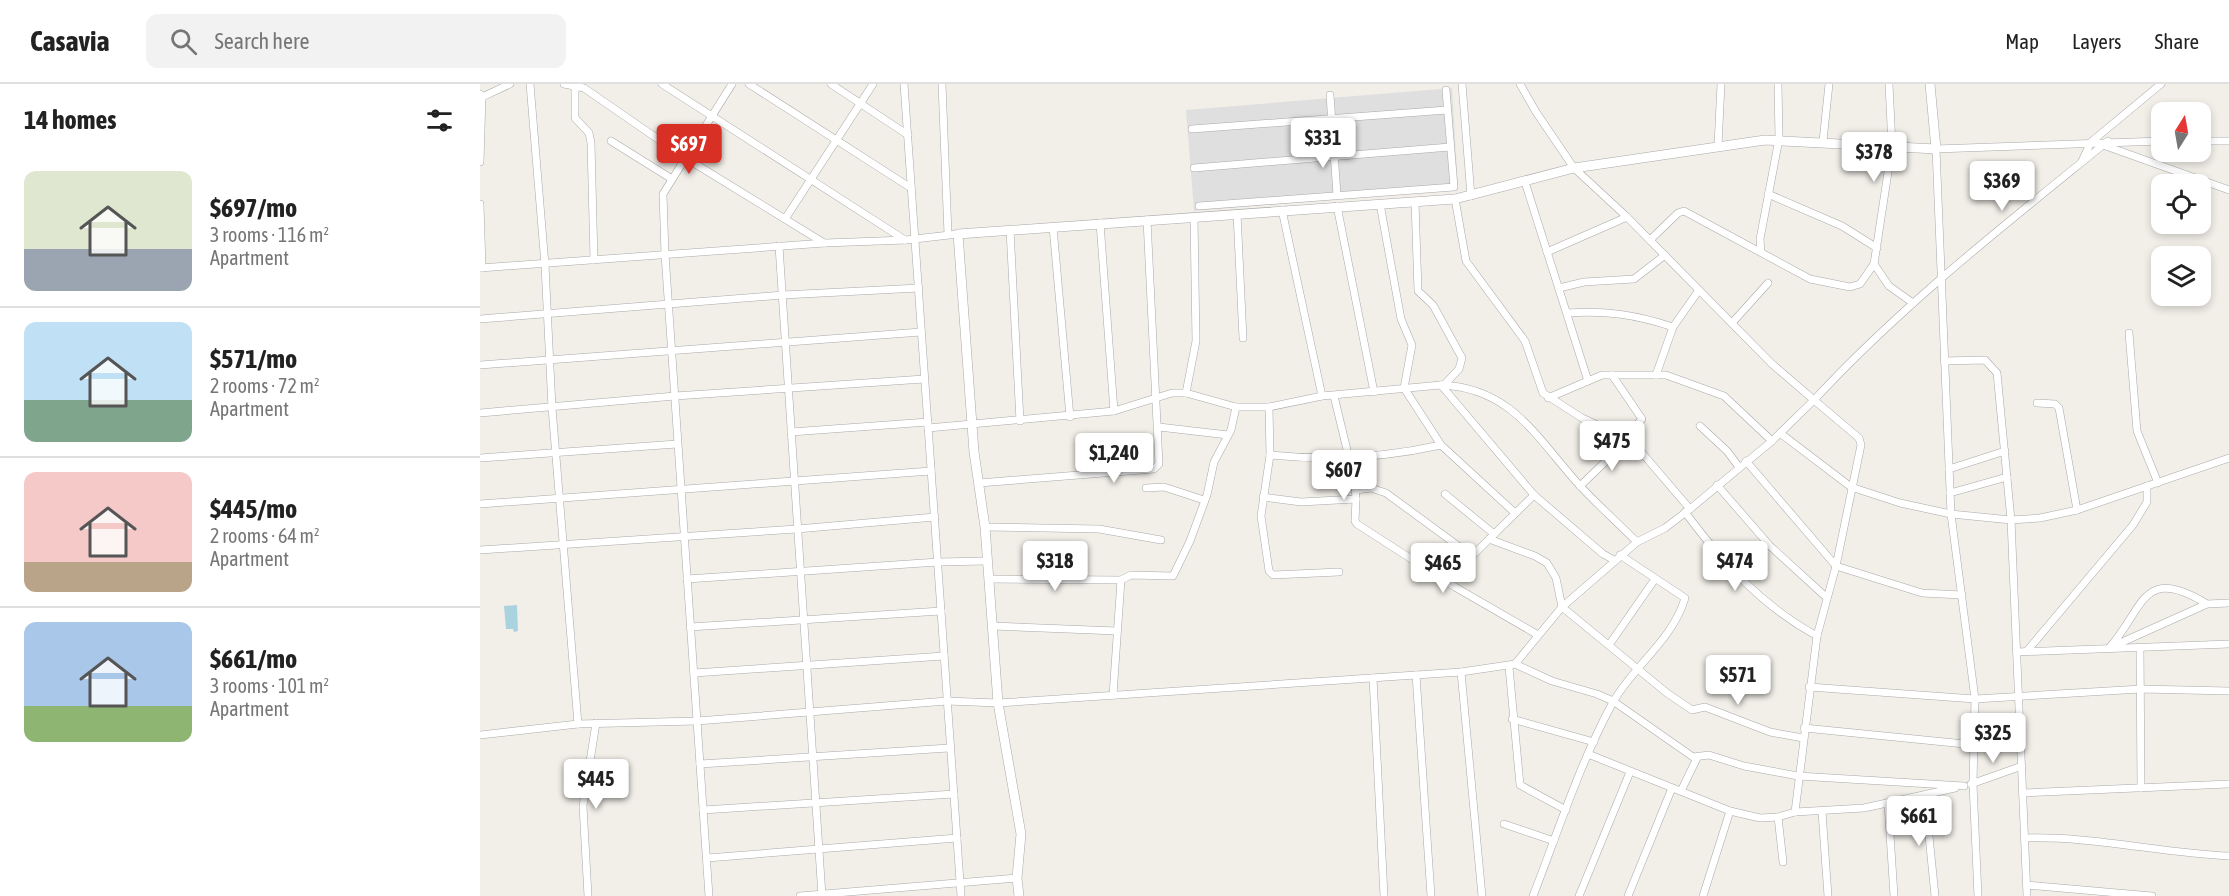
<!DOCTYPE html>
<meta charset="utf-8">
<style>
body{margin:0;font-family:"Asap Condensed",sans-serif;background:#f2f2f2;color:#222;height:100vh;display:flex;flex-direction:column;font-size:22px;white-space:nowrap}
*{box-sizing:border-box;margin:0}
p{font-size:20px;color:#767676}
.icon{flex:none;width:33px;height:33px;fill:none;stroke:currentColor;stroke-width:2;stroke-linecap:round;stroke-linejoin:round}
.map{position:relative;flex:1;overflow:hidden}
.sheet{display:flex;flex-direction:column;background:#fff;width:480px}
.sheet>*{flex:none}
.needle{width:39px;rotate:11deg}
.tools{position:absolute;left:1671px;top:18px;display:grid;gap:12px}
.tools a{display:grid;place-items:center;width:60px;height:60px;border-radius:12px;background:#fff;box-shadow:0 3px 9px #0003;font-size:30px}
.price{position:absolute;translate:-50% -51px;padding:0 14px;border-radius:6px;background:#fff;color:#222;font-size:20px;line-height:39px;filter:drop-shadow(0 2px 3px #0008)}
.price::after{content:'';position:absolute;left:50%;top:36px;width:18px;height:14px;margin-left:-9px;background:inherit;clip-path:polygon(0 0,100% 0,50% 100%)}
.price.on{background:#d93025;color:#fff}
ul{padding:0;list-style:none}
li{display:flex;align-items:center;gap:18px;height:150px;padding:0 24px}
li+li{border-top:2px solid #e0e0e0}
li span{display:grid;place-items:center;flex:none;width:168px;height:120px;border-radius:12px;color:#555}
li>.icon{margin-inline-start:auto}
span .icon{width:72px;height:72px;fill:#fffc;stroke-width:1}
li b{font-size:26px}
h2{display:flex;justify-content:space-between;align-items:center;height:72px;padding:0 24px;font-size:26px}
header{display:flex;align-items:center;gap:36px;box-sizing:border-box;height:84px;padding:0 30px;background:#fff;border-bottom:2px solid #e0e0e0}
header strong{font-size:28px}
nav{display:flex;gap:33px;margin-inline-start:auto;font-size:21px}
.search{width:420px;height:54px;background:#f2f2f2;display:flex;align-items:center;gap:15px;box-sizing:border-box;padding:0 21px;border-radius:12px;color:#767676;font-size:22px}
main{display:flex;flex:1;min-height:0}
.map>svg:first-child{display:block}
.residential{fill:#e0dfdf}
.water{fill:#aad3df}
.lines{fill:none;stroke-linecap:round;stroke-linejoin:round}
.minor-casing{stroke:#a9a9a9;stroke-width:8}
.tertiary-casing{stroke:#a9a9a9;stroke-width:10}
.minor{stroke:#fff;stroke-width:7}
.tertiary{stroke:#fff;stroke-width:9}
</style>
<header>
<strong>Casavia</strong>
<div class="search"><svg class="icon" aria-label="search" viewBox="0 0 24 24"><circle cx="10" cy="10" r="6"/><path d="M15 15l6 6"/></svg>Search here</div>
<nav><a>Map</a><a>Layers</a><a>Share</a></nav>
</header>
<main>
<section class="sheet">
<h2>14 homes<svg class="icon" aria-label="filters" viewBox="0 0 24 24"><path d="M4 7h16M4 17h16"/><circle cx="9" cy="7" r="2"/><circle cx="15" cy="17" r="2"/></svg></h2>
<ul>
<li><span style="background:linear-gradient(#dfe7d0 65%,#9aa5b1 0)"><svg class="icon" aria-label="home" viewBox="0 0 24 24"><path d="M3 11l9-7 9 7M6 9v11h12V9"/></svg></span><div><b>$697/mo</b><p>3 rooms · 116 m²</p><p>Apartment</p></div></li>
<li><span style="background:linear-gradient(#bfe0f5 65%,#7fa58c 0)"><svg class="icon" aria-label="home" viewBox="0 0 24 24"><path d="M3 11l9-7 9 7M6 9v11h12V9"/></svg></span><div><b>$571/mo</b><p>2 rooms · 72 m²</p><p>Apartment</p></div></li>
<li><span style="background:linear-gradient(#f6c9c9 75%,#b9a48a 0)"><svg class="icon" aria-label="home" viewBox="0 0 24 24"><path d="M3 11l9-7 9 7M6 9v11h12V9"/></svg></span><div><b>$445/mo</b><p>2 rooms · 64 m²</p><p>Apartment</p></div></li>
<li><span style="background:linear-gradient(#a9c7e8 70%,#8fb573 0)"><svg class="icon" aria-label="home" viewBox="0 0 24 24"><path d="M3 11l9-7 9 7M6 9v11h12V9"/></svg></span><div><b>$661/mo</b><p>3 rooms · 101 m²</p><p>Apartment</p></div></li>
</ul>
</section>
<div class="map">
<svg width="1749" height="812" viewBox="0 0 1749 812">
<rect width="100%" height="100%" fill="#f2efe9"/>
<!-- residential -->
<polygon class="residential" points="972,4 978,105 714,127 706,26"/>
<!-- water -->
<polygon class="water" points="37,521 38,547 34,548 33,545 26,545 24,522"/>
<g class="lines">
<defs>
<g id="minor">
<polyline points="50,0 65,181 72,324 98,640"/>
<polyline points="84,0 104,4 204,73 344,159"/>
<polyline points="182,0 425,156"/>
<polyline points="269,0 431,104"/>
<polyline points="351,0 428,51"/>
<polyline points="424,0 481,812"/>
<polyline points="462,0 468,150"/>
<polyline points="982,0 991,112"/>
<polyline points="95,3 95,34 109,49 111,59 114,176"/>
<polyline points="0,10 2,12 0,78"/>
<polyline points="850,11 857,111"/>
<polyline points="0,14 30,0"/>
<polyline points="712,45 967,26"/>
<polyline points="131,57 192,95"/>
<polyline points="1343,57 1349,0"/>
<polyline points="1720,57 1749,57"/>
<polyline points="1623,61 1749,106"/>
<polyline points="1238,62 1241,0"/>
<polyline points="1602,77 1611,58 1681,0"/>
<polyline points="714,84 970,63"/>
<polyline points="1045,98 1108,297"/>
<polyline points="1288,110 1362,142 1397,164"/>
<polyline points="975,115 986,177 1045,257 1063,309 1102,334 1145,354 1163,370 1210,425"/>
<polyline points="935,118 938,207 953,221 982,274 979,285 964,301"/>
<polyline points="0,120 2,184"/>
<polyline points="900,120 921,235 932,261 924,304 961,361 1035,429"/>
<polyline points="719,122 974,103 966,6"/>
<polyline points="857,122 894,308"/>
<polyline points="802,126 842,312"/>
<polyline points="757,130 763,254"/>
<polyline points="305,135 393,0"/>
<polyline points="620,139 634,327"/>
<polyline points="573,143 590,333"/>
<polyline points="530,146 540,337"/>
<polyline points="1170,156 1198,129 1204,127 1330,195 1370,203 1380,200 1394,180 1412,62 1409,0"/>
<polyline points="299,162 342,812"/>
<polyline points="1067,168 1147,133"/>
<polyline points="1281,168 1280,155 1299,55 1298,0"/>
<polyline points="1394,180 1409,202 1433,219"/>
<polyline points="0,184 345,159 426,156 478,150"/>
<polyline points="1079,204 1104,198 1154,195 1185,171"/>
<path d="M 1087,229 C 1125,226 1157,231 1193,243"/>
<polyline points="0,235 303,211 439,204"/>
<polyline points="1252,239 1288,199"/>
<polyline points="1649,249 1657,347 1678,399"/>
<polyline points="1464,277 1505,276 1517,289 1531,436 1547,812"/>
<polyline points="0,281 441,248"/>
<polyline points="1132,291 1162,335 1145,354"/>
<polyline points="1176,291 1193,243 1219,206"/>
<polyline points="961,301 1054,411 1123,470 1134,476"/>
<polyline points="706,309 716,257 714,133"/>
<polyline points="854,312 869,374"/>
<polyline points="1068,314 1122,291 1186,291 1244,312 1292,357"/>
<polyline points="1557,319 1575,320 1579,324 1597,426"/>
<polyline points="789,323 790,371 781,432 789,487 793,491 859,488"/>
<polyline points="0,329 195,312 444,295"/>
<polyline points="1220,342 1247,367 1259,383"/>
<polyline points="679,343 748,351"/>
<path d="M 448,344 L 634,327 L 692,309 L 706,309 L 756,323 L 789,323 L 842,312 L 961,301 C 1033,304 1057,355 1101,403 C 1119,422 1139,440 1157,458 L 1185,444 L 1210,425 L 1292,357 L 1334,316 L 1292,280 L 1147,133 L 1094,84 L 1056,28 L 1040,0"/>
<polyline points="311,348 448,338"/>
<polyline points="1300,349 1371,403 1420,419 1471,430 1531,436 1560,434 1597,426 1749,374"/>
<path d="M 790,371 C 849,377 903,374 961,361"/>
<polyline points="0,374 197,360"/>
<polyline points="873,374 876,415 875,437 877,440 975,503 1058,551"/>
<polyline points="1266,377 1356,482 1442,509 1482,511"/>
<polyline points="1469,385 1525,367"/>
<polyline points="499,399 674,385 679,380 667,136"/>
<polyline points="1237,401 1290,462 1346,513"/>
<polyline points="1100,402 1148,356"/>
<polyline points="666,404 684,403 724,416"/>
<polyline points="876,406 891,404 906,409 992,472 1054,411"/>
<polyline points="1470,409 1527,393"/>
<polyline points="965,410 1014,450"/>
<polyline points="783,413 821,418 876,415"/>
<polyline points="0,420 451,387"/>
<path d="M 1205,428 C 1242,478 1282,522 1337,552"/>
<polyline points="505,443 619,445 681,456"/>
<polyline points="1009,455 1055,472 1067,479 1076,494 1082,523 1187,609 1212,626 1225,623 1290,648 1323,654"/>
<polyline points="0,466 317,445 455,433"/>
<polyline points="207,495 458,478 507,477"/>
<polyline points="509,495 641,496 651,491 693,492 710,457 727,411 734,378 751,346 756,323"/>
<path d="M 1727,520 C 1661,480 1665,524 1629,564 L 1727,520 L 1749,519"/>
<polyline points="512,542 637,547"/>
<polyline points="210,543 461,527"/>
<polyline points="1129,561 1175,495"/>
<polyline points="1660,563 1661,704"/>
<polyline points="1547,567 1653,441 1667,418 1667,402"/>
<polyline points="1537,568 1749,560"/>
<polyline points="1035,580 1082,523 1157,458"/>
<polyline points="1029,583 1040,701 1086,726"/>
<polyline points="981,588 1002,812"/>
<polyline points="214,589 464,572"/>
<polyline points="936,591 951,812"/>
<polyline points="893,594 904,812"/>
<polyline points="1329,603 1495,615 1661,605 1749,607"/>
<polyline points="633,611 641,496"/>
<polyline points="1032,635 1114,658"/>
<polyline points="1324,644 1495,661"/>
<polyline points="0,651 98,640 217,637 467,617 518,619 981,588 1035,580 1072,597 1117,610 1133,617 1213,673 1229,671 1264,682 1318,692 1484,702"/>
<polyline points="1108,670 1250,727 1280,734 1298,733 1315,728 1384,724 1475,704"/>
<polyline points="220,680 469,664"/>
<polyline points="1491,700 1542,682"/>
<polyline points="1201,707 1217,674"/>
<polyline points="1543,709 1749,700"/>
<polyline points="1445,712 1455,812"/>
<polyline points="1408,719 1414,812"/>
<polyline points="223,726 474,710"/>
<path d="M 1315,728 L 1337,552 L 1356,482 L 1381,361 L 1379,354 L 1334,316 C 1423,220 1527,139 1628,57"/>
<polyline points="1342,728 1348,812"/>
<polyline points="1298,733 1303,778"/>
<polyline points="1024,740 1074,757"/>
<path d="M 1545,754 C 1613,752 1681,769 1749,772"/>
<polyline points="227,774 477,754"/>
<polyline points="1547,801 1672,812"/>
<polyline points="108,812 103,722 116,639"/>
<polyline points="229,812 185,170 183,110 252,0"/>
<polyline points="320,812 537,794"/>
<path d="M 1053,812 C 1078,748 1099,681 1132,620 C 1152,583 1193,556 1205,514 L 1140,471"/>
<polyline points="1099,812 1150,688"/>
<polyline points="1148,812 1192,704"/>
<polyline points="1223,812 1250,727"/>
<polyline points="1498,812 1493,700 1495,615 1471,430 1456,65 1682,57"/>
</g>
<polyline id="tertiary" points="539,812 537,794 541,750 518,619 505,443 494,368 478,150 975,115 1094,84 1285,56 1456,65 1450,0"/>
</defs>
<!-- minor casing -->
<use href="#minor" class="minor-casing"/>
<!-- tertiary casing -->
<use href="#tertiary" class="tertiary-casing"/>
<!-- minor -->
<use href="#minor" class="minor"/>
<!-- tertiary -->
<use href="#tertiary" class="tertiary"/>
</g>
</svg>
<div class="tools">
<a><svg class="needle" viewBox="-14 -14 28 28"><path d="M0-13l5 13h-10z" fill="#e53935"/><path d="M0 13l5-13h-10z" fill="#767676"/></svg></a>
<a><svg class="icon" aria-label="locate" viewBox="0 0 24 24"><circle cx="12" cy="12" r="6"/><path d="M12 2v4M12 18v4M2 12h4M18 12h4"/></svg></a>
<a><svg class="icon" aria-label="layers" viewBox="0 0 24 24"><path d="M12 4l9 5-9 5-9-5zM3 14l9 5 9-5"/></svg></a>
</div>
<b class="price" style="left:843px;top:85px">$331</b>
<b class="price on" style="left:209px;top:91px">$697</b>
<b class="price" style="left:1394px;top:99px">$378</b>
<b class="price" style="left:1522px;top:128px">$369</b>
<b class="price" style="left:1132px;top:388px">$475</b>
<b class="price" style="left:634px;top:400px">$1,240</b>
<b class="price" style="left:864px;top:417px">$607</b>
<b class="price" style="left:575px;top:508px">$318</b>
<b class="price" style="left:1255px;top:508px">$474</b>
<b class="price" style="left:963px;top:510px">$465</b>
<b class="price" style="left:1258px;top:622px">$571</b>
<b class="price" style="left:1513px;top:680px">$325</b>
<b class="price" style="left:116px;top:726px">$445</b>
<b class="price" style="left:1439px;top:763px">$661</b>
</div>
</main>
